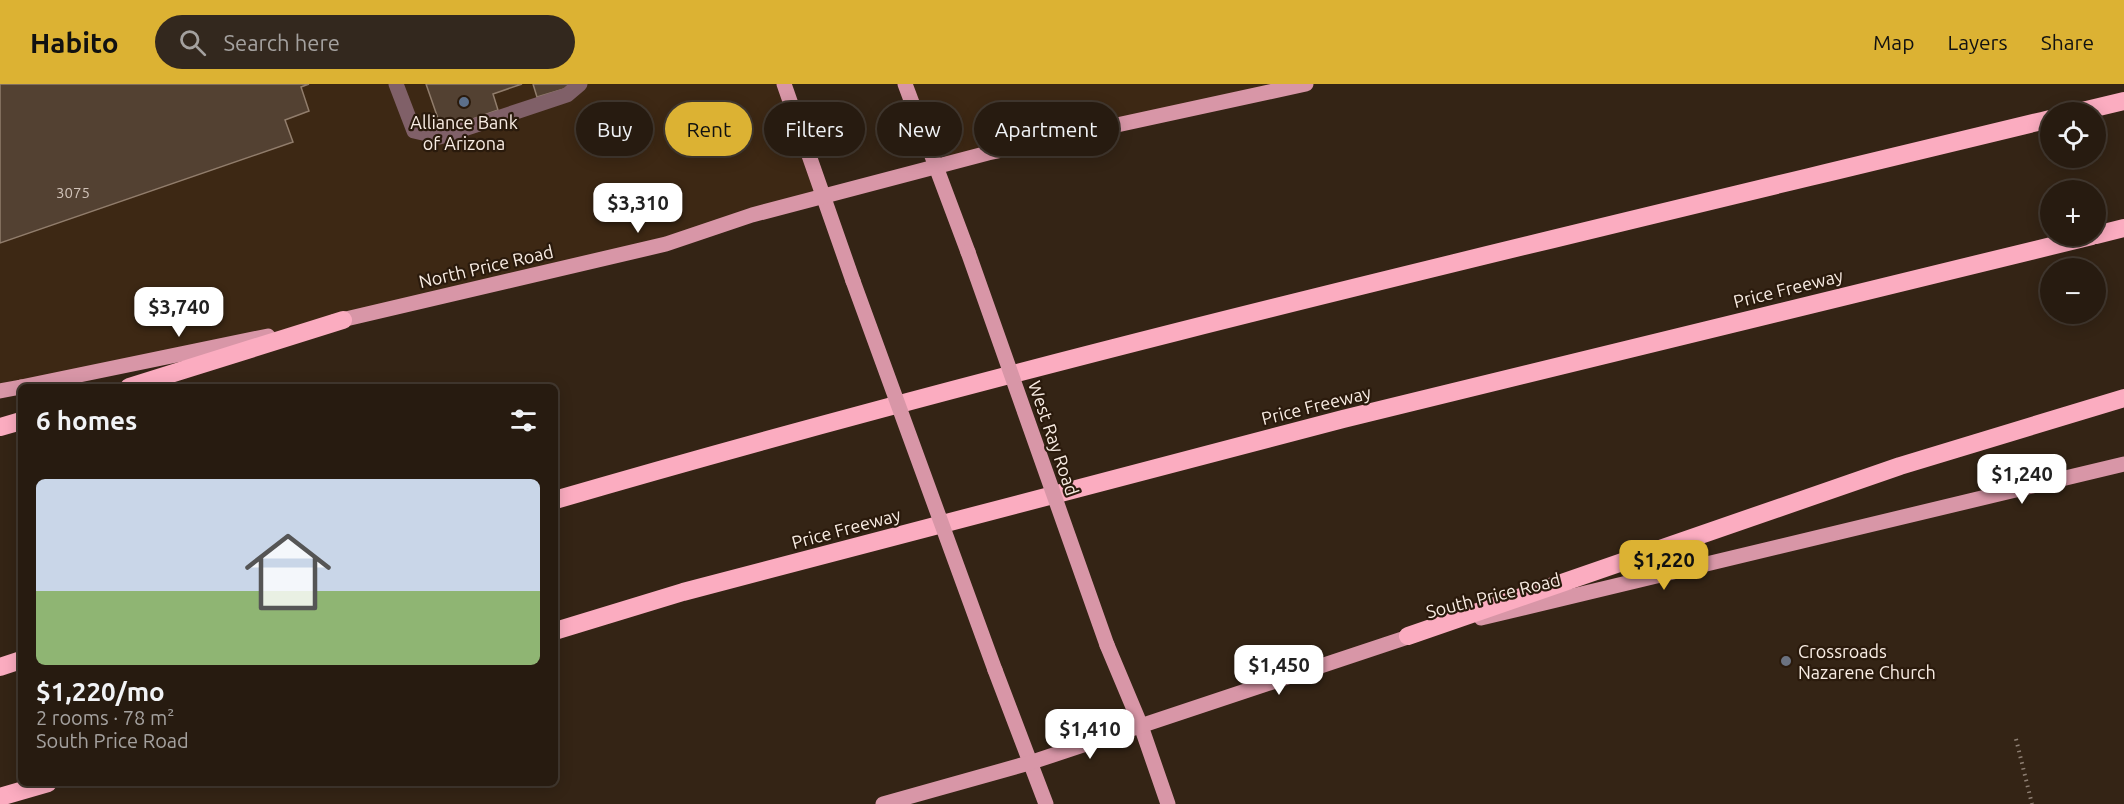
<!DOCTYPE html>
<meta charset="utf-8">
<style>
body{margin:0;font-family:Ubuntu,sans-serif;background:#33281e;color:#f1f3f6;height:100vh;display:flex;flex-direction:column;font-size:22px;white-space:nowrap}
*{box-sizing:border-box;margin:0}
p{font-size:20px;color:#a4a19f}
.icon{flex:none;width:33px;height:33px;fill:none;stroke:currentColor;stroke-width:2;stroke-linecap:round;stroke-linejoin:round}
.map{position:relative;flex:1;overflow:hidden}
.panel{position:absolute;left:18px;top:300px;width:540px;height:402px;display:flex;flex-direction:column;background:#271b10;border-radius:9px;box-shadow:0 3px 15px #0003,0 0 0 2px #433930}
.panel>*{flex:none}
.banner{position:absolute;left:576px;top:18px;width:570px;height:54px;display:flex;gap:12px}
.controls{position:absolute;left:2040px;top:18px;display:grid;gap:12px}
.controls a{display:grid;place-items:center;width:66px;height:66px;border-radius:50%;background:#271b10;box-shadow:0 3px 15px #0003,0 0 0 2px #433930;font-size:30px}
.price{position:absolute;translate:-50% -51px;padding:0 14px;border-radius:12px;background:#fff;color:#222;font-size:20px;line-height:39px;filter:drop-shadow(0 2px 3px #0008)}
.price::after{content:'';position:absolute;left:50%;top:36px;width:18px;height:14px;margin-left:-9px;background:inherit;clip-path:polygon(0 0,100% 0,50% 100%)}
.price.on{background:#dcb233;color:#111}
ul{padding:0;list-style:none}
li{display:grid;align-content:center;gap:12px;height:318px;padding:0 18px}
li span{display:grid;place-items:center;height:186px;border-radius:9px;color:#555}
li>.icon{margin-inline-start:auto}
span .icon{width:108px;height:108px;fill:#fffc;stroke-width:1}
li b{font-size:26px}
h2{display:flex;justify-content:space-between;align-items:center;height:72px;padding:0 18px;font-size:26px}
.tag{padding:0 21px;border-radius:27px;background:#271b10;box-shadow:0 3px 15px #0003,0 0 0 2px #433930;font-size:21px;line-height:54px}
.tag.on{background:#dcb233;color:#111}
header{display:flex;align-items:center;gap:36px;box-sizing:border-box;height:84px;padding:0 30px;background:#dcb233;color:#111}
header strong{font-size:28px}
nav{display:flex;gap:33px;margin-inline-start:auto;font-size:21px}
.search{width:420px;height:54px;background:#33281e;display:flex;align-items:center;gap:15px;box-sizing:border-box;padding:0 21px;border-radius:33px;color:#a4a19f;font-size:22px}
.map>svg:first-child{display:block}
.built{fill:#3d2814}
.building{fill:#534132;stroke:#917d6c;stroke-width:1.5}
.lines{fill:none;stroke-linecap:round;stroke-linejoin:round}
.path{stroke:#8e7f73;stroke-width:4;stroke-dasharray:1.5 4.5;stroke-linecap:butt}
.minor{stroke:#806068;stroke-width:15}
.major{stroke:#d896a7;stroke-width:15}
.highway{stroke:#fbacc0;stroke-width:18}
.major-bridge{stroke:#d896a7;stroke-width:15}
.service-dot{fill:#5c6f8a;stroke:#2a1a0c;stroke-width:2}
.worship-dot{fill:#6b7280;stroke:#2a1a0c;stroke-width:2}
.labels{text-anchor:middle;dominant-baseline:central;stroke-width:4.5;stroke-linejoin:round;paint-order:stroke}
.number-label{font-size:15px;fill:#d0c2b8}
.poi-label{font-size:18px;fill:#f9ede4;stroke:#2a1a0c}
.street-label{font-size:18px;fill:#f9ede4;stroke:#2a1a0c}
</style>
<header>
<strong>Habito</strong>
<div class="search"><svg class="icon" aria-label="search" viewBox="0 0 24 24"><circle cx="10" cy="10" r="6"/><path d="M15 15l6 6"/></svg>Search here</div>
<nav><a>Map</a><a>Layers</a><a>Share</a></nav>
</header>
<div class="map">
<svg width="2124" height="720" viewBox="0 0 2124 720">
<rect width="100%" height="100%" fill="#342415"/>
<!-- built -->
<g class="built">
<polygon points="0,0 783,0 823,112 343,236 0,307"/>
<polygon points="905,0 1306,0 937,83"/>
</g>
<!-- building -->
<g class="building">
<polygon points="0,0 309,0 301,3 309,27 285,36 293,58 0,159"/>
<polygon points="426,0 522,0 493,10 498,26 442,46"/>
<polygon points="533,0 574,0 574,2 537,13"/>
</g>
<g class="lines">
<!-- path -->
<polyline class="path" points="2016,655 2032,720"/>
<!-- minor -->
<polyline class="minor" points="396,0 414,47 440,53 567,11 580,0"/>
<!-- major -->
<g class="major">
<polyline points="784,0 853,197"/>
<polyline points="905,0 968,168"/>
<polyline points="333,238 666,160 752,131 988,69 1306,0"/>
<polyline points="21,303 268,252"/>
<polyline points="0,307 21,303"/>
<polyline points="1481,534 2124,380"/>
<polyline points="1107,561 1141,642 1168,720"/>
<polyline points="995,586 1046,720"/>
<polyline points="883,720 1029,679 1417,550"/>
</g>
<!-- highway -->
<g class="highway">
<polyline points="2078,28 2124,17"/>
<polyline points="2096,151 2124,144"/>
<polyline points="129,303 343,236"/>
<polyline points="0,343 21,337"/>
<path d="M 555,416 C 1049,272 1551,156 2050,35"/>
<polyline points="555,547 683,508 1343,335 2092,152"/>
<polyline points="1408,552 1900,382 2124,314"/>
<polyline points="0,583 21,576"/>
<polyline points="0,713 48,699"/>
</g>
<!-- major-bridge -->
<g class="major-bridge">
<polyline points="968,168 1107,561"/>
<polyline points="853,197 995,586"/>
</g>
</g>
<!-- markers -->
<circle class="service-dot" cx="464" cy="18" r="6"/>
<circle class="worship-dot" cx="1786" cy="577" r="6"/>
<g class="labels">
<!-- number labels -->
<g class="number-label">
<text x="73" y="108">3075</text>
</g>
<!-- poi labels -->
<g class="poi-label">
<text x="464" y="38">Alliance Bank<tspan x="464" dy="21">of Arizona</tspan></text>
<text x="1798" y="567" text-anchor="start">Crossroads<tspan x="1798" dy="21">Nazarene Church</tspan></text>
</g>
<!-- street labels -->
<g class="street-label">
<text transform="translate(486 182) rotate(-13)">North Price Road</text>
<text transform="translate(1788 204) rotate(-14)">Price Freeway</text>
<text transform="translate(1316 321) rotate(-14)">Price Freeway</text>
<text transform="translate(1054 354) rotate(71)">West Ray Road</text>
<text transform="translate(846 444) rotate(-15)">Price Freeway</text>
<text transform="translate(1493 511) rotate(-14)">South Price Road</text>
</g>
</g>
</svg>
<div class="controls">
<a><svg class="icon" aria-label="locate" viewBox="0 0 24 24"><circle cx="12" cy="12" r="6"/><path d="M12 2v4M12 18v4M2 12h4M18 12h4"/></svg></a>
<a>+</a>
<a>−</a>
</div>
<b class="price" style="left:638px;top:150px">$3,310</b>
<b class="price" style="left:179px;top:254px">$3,740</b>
<b class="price" style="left:2022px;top:421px">$1,240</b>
<b class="price on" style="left:1664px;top:507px">$1,220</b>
<b class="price" style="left:1279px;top:612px">$1,450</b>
<b class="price" style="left:1090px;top:676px">$1,410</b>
<div class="banner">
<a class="tag">Buy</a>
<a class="tag on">Rent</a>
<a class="tag">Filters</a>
<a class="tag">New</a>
<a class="tag">Apartment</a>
</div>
<section class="panel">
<h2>6 homes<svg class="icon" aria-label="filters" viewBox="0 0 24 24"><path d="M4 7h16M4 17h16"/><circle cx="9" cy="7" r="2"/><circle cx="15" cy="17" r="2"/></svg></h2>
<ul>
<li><span style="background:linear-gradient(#c9d6e8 60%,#8fb573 0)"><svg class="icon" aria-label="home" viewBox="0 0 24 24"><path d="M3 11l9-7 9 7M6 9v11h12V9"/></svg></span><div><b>$1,220/mo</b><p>2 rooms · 78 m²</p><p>South Price Road</p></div></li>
</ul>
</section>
</div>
